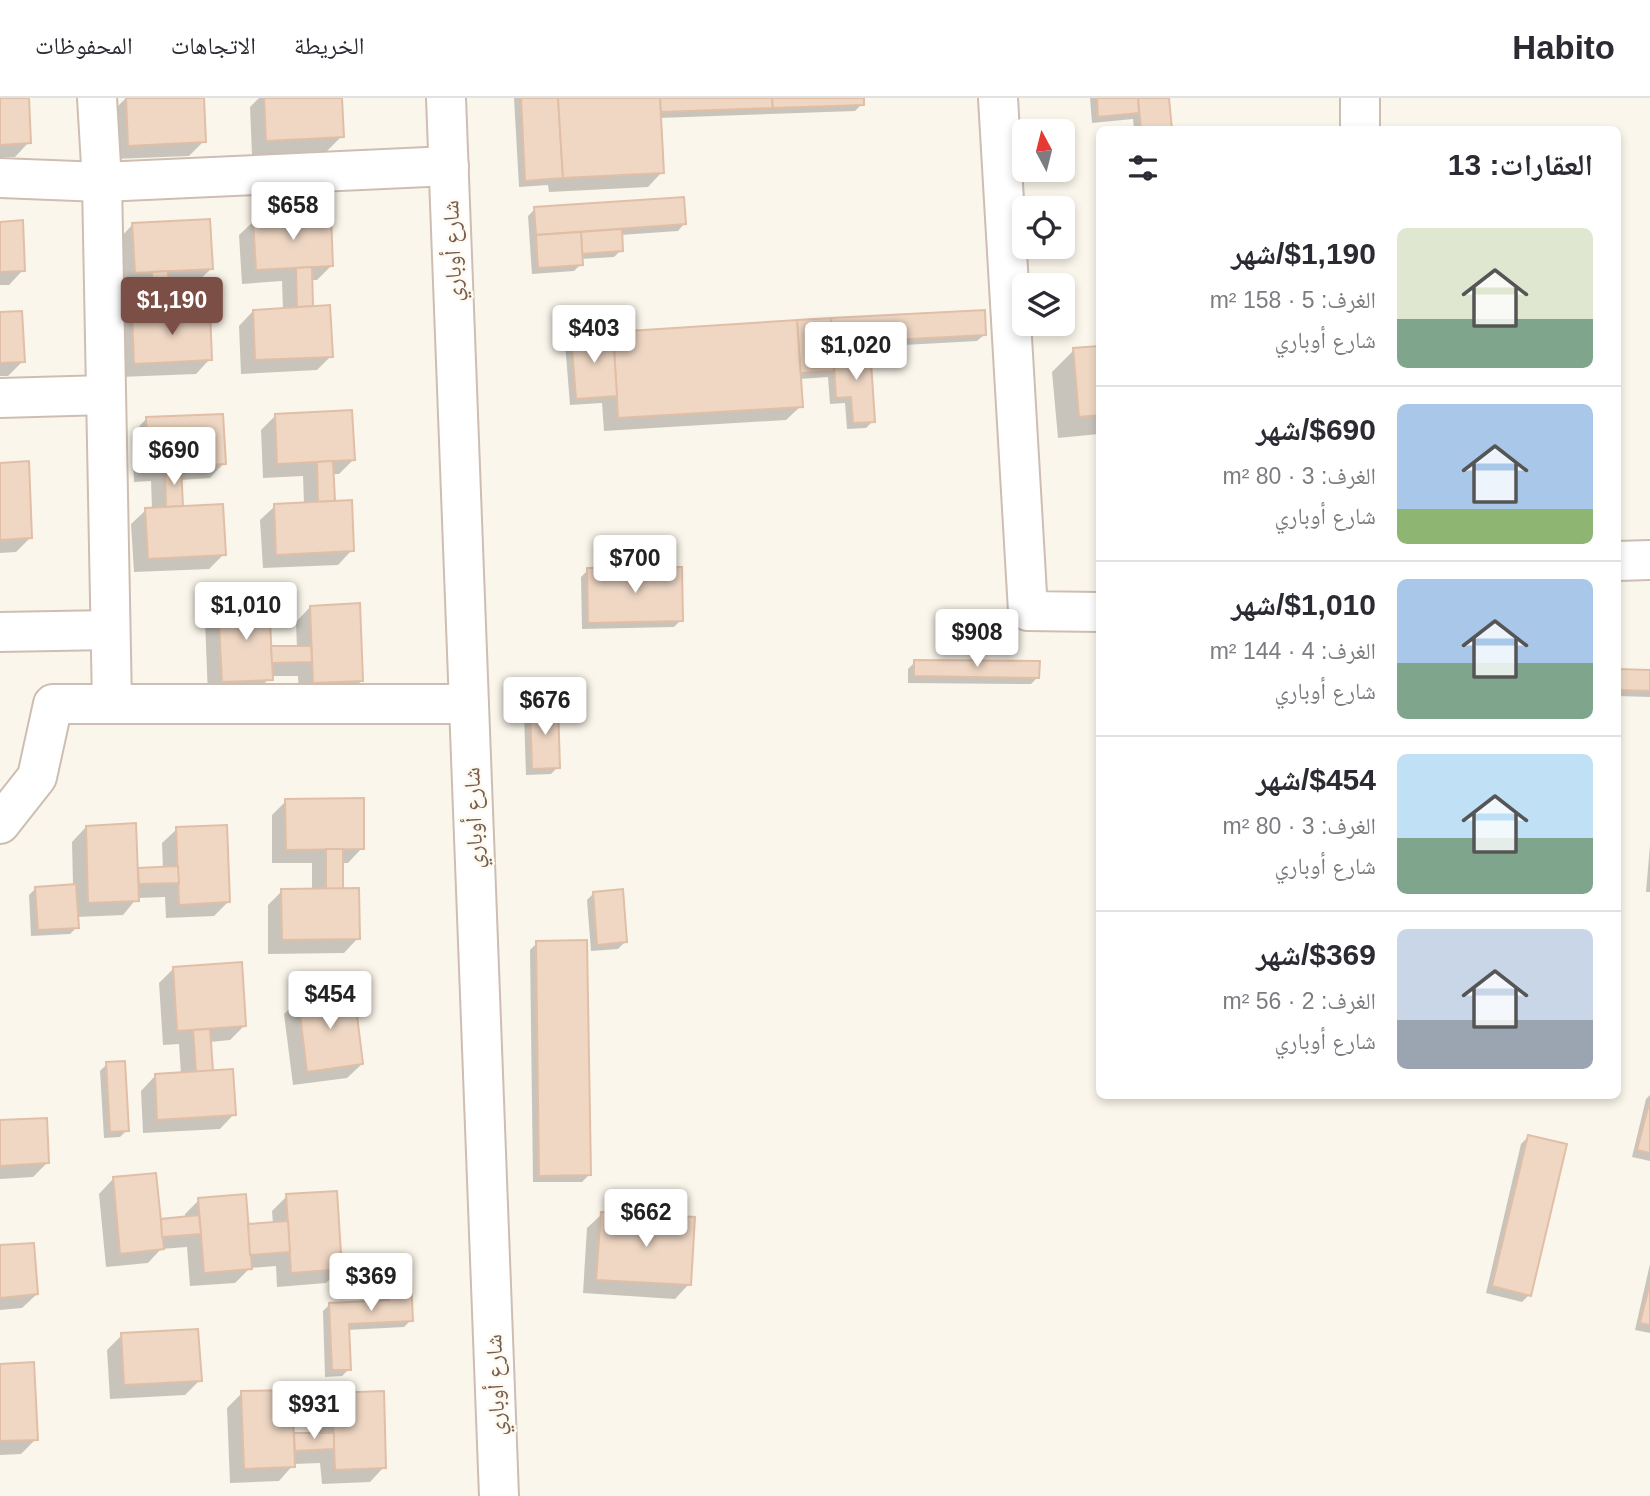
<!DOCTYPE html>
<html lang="ar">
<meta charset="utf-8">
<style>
body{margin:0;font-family:Arial,"Noto Naskh Arabic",sans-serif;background:#f7f7f7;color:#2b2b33;direction:rtl;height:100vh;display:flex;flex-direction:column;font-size:26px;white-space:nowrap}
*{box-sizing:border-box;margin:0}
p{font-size:23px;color:#7c7c81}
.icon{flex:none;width:38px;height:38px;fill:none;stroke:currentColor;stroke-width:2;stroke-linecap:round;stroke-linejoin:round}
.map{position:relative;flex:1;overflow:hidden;direction:ltr}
.drawer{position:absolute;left:1096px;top:28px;width:525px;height:973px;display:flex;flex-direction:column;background:#fff;border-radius:10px;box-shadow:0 4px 10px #0003;direction:rtl}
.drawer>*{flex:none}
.needle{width:46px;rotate:353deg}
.fabs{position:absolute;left:1012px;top:21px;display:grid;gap:14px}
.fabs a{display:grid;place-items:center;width:63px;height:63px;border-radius:10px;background:#fff;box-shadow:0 4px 10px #0003;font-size:35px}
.price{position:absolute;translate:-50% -60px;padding:0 16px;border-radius:7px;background:#fff;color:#222;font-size:23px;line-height:46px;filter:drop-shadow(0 2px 4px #0008)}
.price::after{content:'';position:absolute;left:50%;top:42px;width:21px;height:16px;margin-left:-10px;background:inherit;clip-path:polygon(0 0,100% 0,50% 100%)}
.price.selected{background:#7b4f45;color:#fff}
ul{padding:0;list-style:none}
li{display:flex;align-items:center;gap:21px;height:175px;padding:0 28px}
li+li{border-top:2px solid #e1e1e2}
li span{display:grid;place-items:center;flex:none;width:196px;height:140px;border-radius:10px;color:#555}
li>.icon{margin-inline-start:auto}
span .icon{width:84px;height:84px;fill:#fffc;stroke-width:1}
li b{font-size:30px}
h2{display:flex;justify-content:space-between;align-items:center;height:84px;padding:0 28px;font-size:30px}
header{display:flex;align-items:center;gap:42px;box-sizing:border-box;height:98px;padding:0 35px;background:#fff;border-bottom:2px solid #e1e1e2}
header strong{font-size:33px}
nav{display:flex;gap:38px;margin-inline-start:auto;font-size:24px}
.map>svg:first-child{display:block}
.shadow{fill:#0003}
.building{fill:#efd7c4;stroke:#e0bfa6;stroke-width:2}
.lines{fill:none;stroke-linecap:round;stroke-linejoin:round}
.minor-casing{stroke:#cdbeb1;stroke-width:42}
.minor{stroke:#fff;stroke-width:38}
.labels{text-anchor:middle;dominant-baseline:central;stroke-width:5;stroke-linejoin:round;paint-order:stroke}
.street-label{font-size:23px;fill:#755e4f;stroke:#fefaf1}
</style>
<header>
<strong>Habito</strong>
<nav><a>الخريطة</a><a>الاتجاهات</a><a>المحفوظات</a></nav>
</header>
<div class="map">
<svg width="1650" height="1398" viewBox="0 0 1650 1398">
<rect width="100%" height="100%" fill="#fbf6eb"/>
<!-- shadow -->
<g class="shadow">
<polygon points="0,0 27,0 29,44 15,59 0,59"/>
<polygon points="126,0 202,0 204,43 189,58 114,61 112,14"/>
<polygon points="259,0 340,0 342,38 327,53 252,57 250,9"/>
<polygon points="514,0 862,0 862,6 855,13 659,20 662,74 648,89 549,94 548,87 519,89"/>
<polygon points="1090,0 1168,0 1170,32 1134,32 1133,21 1092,25"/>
<polygon points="535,111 684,126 678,133 620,137 621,152 614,159 581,161 581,166 574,173 532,176 528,118"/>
<polygon points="254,123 332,167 317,182 311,182 312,210 331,258 317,272 241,276 239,228 253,213 283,212 282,183 242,186 239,137"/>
<polygon points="0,125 23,172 9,187 0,187"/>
<polygon points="133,126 211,171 196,185 167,187 168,215 210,261 196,276 120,279 118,231 132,217 139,217 138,188 121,189 119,141"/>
<polygon points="0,216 23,263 8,278 0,278"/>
<polygon points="984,237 977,243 868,249 873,323 866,330 847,331 845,305 830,306 828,279 799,281 801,308 786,322 604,333 602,305 570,307 565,245 572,238"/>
<polygon points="1099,250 1099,336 1058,340 1052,274 1074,252"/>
<polygon points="276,317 353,362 339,376 332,376 334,405 352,452 338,467 263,470 260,422 275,408 304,406 303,378 263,380 261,332"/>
<polygon points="146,321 224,365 210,380 180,382 181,410 224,456 209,471 134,474 131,426 146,412 152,411 151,383 134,384 132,336"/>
<polygon points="0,367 30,440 16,454 0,455"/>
<polygon points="588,472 681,522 674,529 582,531 581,479"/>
<polygon points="219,508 269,550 297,550 296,524 310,509 362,582 347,597 299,599 298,578 271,578 256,595 208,598 205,523"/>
<polygon points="915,564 1038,579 1031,586 908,585 908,571"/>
<polygon points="1617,573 1650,573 1650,599 1617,598"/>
<polygon points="531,609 558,669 551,676 526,677 524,616"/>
<polygon points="286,703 362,750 348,765 341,765 341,792 358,840 344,855 268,856 268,807 282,793 312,793 312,765 272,765 272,717"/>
<polygon points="86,729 137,772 163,771 162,745 177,731 228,804 214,818 166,820 165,799 137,800 123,817 76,819 77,829 70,836 31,838 29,797 36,790 73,788 72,744"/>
<polygon points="1650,747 1650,794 1646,794"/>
<polygon points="594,795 625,844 618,851 591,853 587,802"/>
<polygon points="537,845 589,1077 582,1084 533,1084 530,852"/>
<polygon points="174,870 244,928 230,942 210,944 212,974 234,1016 220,1031 143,1035 141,993 155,978 181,976 179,946 163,947 159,885"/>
<polygon points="298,902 362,966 347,980 293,987 284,916"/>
<polygon points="107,966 127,1032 120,1039 104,1040 100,973"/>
<polygon points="1650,997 1650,1063 1632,1059 1646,1001"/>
<polygon points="0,1024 47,1065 33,1079 0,1081"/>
<polygon points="1528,1039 1529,1197 1522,1204 1486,1195 1521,1046"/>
<polygon points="113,1081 159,1123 185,1121 185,1116 199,1102 246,1128 273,1126 272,1113 287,1098 340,1171 326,1185 277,1189 276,1168 250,1170 235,1185 190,1188 187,1149 161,1151 148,1165 106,1169 99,1096"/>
<polygon points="602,1116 689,1186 675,1201 583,1195 587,1130"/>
<polygon points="0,1149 37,1196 22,1210 0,1212"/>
<polygon points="388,1165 411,1222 404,1229 347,1232 349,1271 342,1278 325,1279 323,1213 330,1206 383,1204 382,1172"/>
<polygon points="1650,1166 1650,1235 1635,1232"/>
<polygon points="122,1237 200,1282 185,1297 110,1301 107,1252"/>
<polygon points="0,1268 36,1341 21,1356 0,1357"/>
<polygon points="242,1295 293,1337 320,1337 319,1311 333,1296 384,1369 370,1384 322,1386 320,1365 294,1366 279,1383 230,1385 227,1310"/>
</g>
<!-- building -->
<g class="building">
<polygon points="0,0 29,0 31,45 0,47"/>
<polygon points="126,0 204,0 206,44 128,48"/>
<polygon points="264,0 342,0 344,39 266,43"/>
<polygon points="521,0 558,0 563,80 525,83"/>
<polygon points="558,0 660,0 664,75 563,80"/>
<polygon points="660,0 772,0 773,10 661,14"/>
<polygon points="772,0 864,0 864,7 773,10"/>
<polygon points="1097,0 1138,0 1139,15 1098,19"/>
<polygon points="1138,0 1169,0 1172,32 1141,32"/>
<polygon points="684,99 686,126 536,137 534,109"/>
<polygon points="331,117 333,168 256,172 253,121"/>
<polygon points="210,121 213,171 135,175 132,125"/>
<polygon points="23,122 25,173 0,174 0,124"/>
<polygon points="622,131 623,153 582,156 581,134"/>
<polygon points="581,134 583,167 538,170 536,137"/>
<polygon points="312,169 313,208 297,209 296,170"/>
<polygon points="168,173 170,213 153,214 152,174"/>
<polygon points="330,207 333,259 255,262 253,212"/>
<polygon points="210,211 212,262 134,266 132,215"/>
<polygon points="985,212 986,237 832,245 831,220"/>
<polygon points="22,213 25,264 0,265 0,214"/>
<polygon points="831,220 834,273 800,275 797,222"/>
<polygon points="797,222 803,309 618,320 613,234"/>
<polygon points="613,234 617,298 576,301 571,237"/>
<polygon points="1099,248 1099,317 1079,319 1073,250"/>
<polygon points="870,249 875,324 853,325 851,299 836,300 833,252"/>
<polygon points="352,312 355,362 277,366 275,316"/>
<polygon points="223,316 226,366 148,370 146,319"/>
<polygon points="29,363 32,440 0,442 0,365"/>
<polygon points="333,363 335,403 318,404 317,364"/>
<polygon points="165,369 181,369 183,408 166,409"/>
<polygon points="352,402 354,453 276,457 274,406"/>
<polygon points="223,406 226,457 148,461 145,410"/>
<polygon points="682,469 683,523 588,525 587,470"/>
<polygon points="269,504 273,582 222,584 218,506"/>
<polygon points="360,505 363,583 313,585 310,508"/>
<polygon points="271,548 311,548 312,564 272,565"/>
<polygon points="914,562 1040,563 1039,580 914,578"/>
<polygon points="1617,571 1650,572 1650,593 1617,592"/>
<polygon points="530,607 558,607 560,670 532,671"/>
<polygon points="364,700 364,751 286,752 285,701"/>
<polygon points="136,725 139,803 88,805 86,728"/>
<polygon points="227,727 230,804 179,807 176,729"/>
<rect x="326" y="751" width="17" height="40"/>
<polygon points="178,768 179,785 139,786 138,770"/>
<polygon points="76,786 79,830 38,832 35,789"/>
<polygon points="359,790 360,841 282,842 281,791"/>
<polygon points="623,791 627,844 597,847 593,794"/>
<polygon points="587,842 591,1077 539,1078 536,843"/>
<polygon points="242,864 246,928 177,933 173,869"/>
<polygon points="354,893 363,966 307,974 298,900"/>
<polygon points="210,931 213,973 196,974 193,932"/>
<polygon points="125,963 129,1033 110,1034 106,964"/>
<polygon points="233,971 236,1017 157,1022 155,976"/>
<polygon points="1650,1002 1650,1055 1637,1052"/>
<polygon points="47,1020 49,1065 0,1068 0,1022"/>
<polygon points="1528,1037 1567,1046 1531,1198 1492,1188"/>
<polygon points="156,1075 164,1151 120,1156 113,1079"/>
<polygon points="337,1093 342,1171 291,1175 286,1096"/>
<polygon points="246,1096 252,1171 204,1175 198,1100"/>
<polygon points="601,1114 695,1119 691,1187 596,1182"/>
<polygon points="199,1117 201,1136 162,1139 161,1121"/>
<polygon points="288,1123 290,1154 250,1157 248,1126"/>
<polygon points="34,1145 38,1196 0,1200 0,1147"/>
<polygon points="410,1162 413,1223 349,1226 351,1272 332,1272 329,1205 389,1202 388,1163"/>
<polygon points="1650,1185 1650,1227 1640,1225"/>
<polygon points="198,1231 202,1283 124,1287 121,1235"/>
<polygon points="34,1264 38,1342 0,1343 0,1266"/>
<polygon points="292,1292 295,1369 244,1371 241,1293"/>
<polygon points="384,1293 386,1370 335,1372 332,1295"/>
<polygon points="294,1335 334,1335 334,1351 295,1353"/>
</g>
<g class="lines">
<defs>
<g id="minor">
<polyline points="97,0 102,84 112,606"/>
<polyline points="446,0 499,1398"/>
<polyline points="998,0 1028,513 1099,514"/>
<polyline points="1360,0 1360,32"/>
<polyline points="0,80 102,84 449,68"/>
<polyline points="0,300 106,297"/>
<polyline points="1617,463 1650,462"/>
<polyline points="0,534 110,532"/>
<polyline points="0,726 37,679 53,606 469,606"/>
</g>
</defs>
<!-- minor casing -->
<use href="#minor" class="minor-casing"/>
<!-- minor -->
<use href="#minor" class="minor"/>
</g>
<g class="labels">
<!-- street labels -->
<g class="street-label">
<text transform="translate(452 153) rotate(-92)">شارع أوباري</text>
<text transform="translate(473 720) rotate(-92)">شارع أوباري</text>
<text transform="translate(495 1287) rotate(-92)">شارع أوباري</text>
</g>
</g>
</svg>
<div class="fabs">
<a><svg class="needle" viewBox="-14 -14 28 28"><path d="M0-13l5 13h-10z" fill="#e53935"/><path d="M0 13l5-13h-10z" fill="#7c7c81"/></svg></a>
<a><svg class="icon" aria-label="locate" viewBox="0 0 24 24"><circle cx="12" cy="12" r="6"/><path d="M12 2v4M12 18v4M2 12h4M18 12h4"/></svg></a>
<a><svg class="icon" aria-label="layers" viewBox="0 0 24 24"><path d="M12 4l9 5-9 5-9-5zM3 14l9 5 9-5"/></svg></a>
</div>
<b class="price" style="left:293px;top:144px">$658</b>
<b class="price selected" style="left:172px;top:239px">$1,190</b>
<b class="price" style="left:594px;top:267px">$403</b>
<b class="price" style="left:856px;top:284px">$1,020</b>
<b class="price" style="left:174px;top:389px">$690</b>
<b class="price" style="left:635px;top:497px">$700</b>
<b class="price" style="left:246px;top:544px">$1,010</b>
<b class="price" style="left:977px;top:571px">$908</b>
<b class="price" style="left:545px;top:639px">$676</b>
<b class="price" style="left:330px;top:933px">$454</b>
<b class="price" style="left:646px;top:1151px">$662</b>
<b class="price" style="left:371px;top:1215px">$369</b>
<b class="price" style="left:314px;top:1343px">$931</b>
<section class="drawer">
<h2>العقارات: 13<svg class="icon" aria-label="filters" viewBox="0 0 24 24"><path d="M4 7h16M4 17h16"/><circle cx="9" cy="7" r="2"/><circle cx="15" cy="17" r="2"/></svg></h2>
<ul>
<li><span style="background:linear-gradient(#dfe7d0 65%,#7fa58c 0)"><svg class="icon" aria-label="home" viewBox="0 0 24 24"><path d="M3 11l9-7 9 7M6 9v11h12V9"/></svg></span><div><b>$1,190/شهر</b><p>الغرف: 5 · 158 m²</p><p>شارع أوباري</p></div></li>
<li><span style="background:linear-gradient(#a9c7e8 75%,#8fb573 0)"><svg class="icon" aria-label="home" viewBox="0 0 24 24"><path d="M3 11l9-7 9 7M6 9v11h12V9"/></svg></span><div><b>$690/شهر</b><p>الغرف: 3 · 80 m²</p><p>شارع أوباري</p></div></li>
<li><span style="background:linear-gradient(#a9c7e8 60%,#7fa58c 0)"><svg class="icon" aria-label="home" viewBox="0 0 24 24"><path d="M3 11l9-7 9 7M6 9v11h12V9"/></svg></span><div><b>$1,010/شهر</b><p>الغرف: 4 · 144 m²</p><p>شارع أوباري</p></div></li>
<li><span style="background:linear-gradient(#bfe0f5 60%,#7fa58c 0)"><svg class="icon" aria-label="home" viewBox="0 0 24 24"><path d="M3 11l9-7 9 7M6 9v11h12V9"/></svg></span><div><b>$454/شهر</b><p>الغرف: 3 · 80 m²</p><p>شارع أوباري</p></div></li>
<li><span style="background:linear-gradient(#c9d6e8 65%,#9aa5b1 0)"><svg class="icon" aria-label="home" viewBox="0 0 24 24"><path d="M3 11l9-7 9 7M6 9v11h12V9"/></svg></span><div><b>$369/شهر</b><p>الغرف: 2 · 56 m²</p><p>شارع أوباري</p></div></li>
</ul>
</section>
</div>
